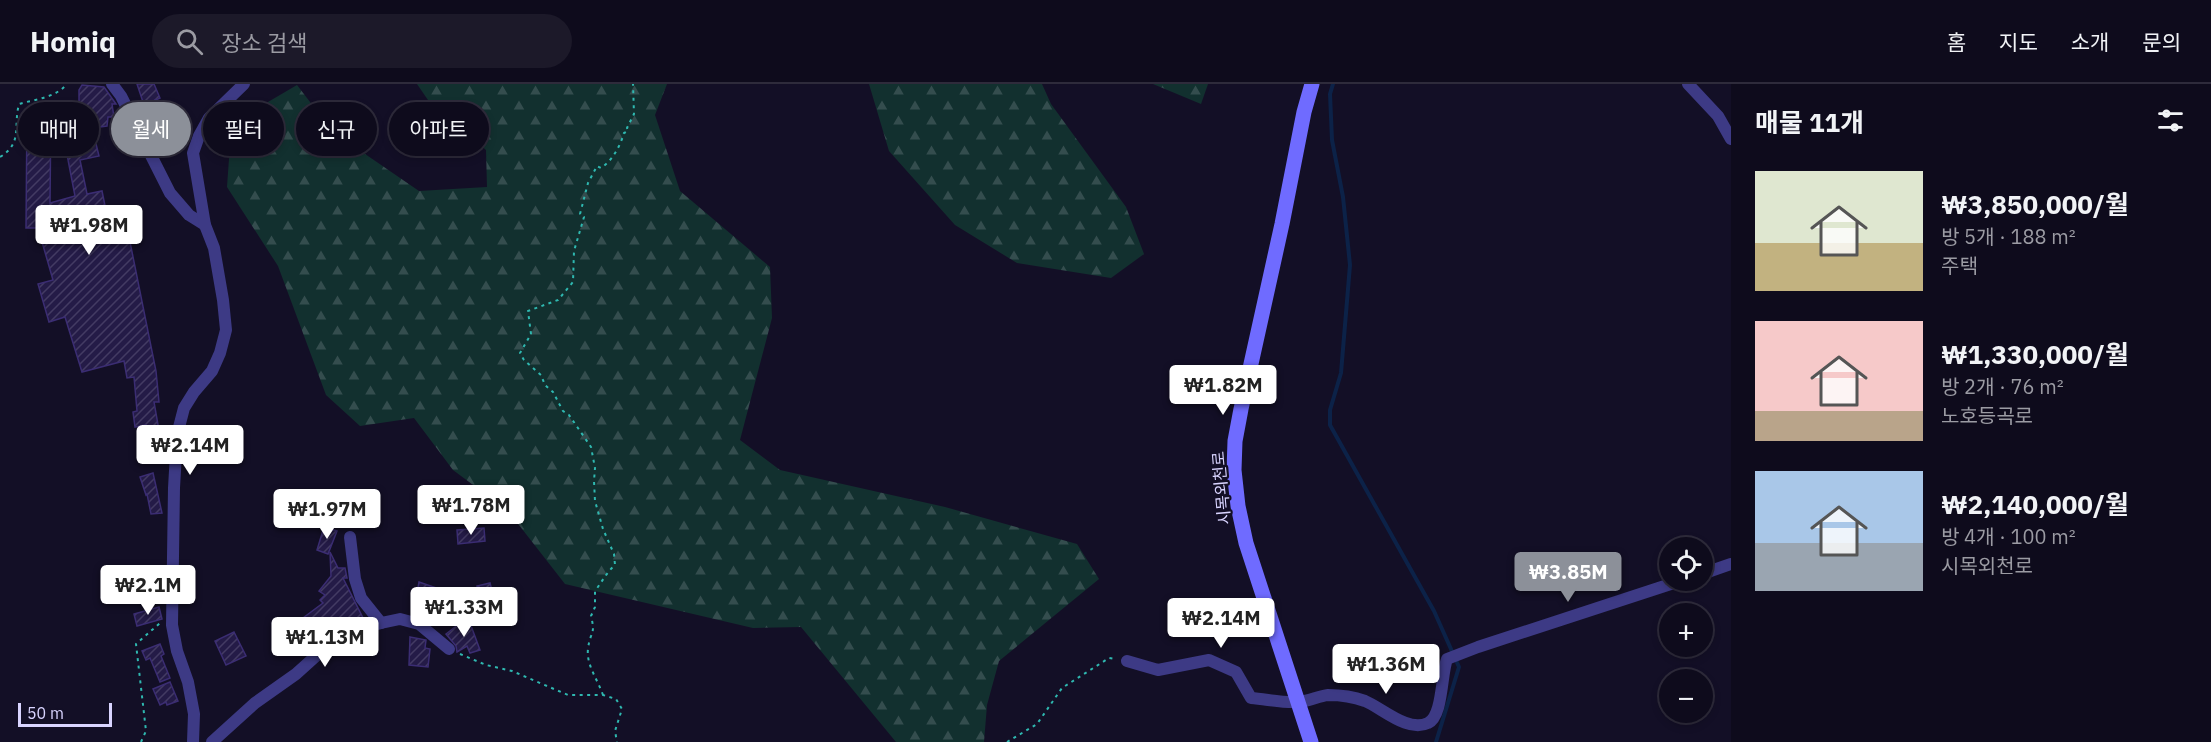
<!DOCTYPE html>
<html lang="ko">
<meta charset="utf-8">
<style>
body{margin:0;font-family:"IBM Plex Sans","Noto Sans KR",sans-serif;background:#1c1929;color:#f1f3f6;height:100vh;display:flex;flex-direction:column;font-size:22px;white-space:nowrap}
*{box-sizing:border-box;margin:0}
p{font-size:20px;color:#9b9ba3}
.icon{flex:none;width:33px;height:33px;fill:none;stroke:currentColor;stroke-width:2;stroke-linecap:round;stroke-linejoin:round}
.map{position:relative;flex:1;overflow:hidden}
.panel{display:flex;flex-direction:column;background:#0e0b1c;width:480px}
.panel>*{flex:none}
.guide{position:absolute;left:18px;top:18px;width:570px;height:54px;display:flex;gap:12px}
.controls{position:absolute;left:1659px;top:453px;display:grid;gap:12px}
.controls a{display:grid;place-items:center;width:54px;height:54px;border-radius:50%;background:#0e0b1c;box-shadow:0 3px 9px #0003,0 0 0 2px #2e2b3b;font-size:30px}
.scale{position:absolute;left:18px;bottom:15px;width:94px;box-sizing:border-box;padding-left:6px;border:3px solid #d9d4ff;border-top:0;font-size:16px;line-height:21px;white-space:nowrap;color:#d9d4ff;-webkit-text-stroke:4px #130f26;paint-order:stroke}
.price{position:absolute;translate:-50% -51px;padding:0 14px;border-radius:6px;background:#fff;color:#222;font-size:20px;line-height:39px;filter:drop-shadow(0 2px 3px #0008)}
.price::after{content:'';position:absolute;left:50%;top:36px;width:18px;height:14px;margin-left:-9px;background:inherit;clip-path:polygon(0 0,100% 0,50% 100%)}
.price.on{background:#8c9099;color:#fff}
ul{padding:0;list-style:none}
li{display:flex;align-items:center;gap:18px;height:150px;padding:0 24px}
li span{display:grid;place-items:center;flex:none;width:168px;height:120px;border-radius:0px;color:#555}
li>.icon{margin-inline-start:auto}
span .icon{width:72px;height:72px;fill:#fffc;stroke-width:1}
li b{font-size:26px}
h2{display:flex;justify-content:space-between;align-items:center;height:72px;padding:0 24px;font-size:26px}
.tag{padding:0 21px;border-radius:27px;background:#0e0b1c;box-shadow:0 3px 9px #0003,0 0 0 2px #2e2b3b;font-size:21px;line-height:54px}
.tag.on{background:#8c9099;color:#fff}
header{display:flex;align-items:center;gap:36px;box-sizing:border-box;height:84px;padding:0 30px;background:#0e0b1c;border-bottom:2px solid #2e2b3b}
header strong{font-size:28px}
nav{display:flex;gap:33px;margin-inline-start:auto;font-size:21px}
.search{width:420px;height:54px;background:#1c1929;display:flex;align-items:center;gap:15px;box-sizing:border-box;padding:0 21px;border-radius:33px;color:#9b9ba3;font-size:22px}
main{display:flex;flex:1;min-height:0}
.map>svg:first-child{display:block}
.forest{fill:url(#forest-firs)}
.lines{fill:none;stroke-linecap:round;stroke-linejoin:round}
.stream{stroke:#0c2248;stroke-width:4}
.building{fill:url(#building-hatch);stroke:#3b2d73;stroke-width:1.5}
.path{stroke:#2fb8b0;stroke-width:2;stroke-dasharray:3 4.5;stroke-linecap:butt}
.street{stroke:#3d3a85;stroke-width:12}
.secondary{stroke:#6f6bff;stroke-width:15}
.labels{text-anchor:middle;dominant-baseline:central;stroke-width:4.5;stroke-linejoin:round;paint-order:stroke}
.street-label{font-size:16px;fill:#d9d4ff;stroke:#130f26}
</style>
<header>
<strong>Homiq</strong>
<div class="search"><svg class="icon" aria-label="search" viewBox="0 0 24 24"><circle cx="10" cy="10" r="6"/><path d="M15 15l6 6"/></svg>장소 검색</div>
<nav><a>홈</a><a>지도</a><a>소개</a><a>문의</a></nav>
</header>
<main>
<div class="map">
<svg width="1731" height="658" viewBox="0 0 1731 658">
<defs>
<pattern id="forest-firs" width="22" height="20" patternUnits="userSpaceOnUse" patternTransform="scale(1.5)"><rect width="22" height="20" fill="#12302f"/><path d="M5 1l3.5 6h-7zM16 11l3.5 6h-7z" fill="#344d4e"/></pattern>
<pattern id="building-hatch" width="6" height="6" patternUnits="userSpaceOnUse" patternTransform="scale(1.5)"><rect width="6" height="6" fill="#241b47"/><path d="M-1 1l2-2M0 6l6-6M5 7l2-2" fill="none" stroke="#433b63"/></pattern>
</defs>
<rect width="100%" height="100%" fill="#130f26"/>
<!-- forest -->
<g class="forest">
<polygon points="417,0 667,0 655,31 680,107 770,183 772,234 740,356 780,386 945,423 1077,460 1099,495 999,577 987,621 984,658 896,658 801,543 753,544 565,500 508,427 453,386 414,334 360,342 326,311 278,182 227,103 230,61 268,18 297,1 333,48 419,107 487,103 486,66 428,16"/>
<polygon points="869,0 1042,0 1051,20 1126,123 1144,170 1111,194 1017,179 955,141 889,67"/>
<polygon points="1153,0 1208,0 1201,20"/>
</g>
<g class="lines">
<!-- stream -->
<polyline class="stream" points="1333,0 1330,10 1332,56 1343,113 1350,181 1341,289 1330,326 1330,341 1434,527 1459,583 1436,658"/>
</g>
<!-- building -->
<g class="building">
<polygon points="137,0 154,0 160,14 144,21"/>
<polygon points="82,1 104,3 116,20 112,20 114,33 108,33 107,42 92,44 99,72 80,76 87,110 102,107 112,156 129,153 156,287 159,318 154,318 161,358 149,360 146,341 135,343 133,328 137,327 134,293 127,294 124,277 82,288 65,233 49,238 38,200 53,196 38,144 26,144 27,26 51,24 50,119 75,112 58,24 79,20 79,6"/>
<polygon points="153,389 162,429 151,430 147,410 146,411 140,393"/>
<polygon points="348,409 372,417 366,437 341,429"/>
<polygon points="324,443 337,447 328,470 317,466"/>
<polygon points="484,444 485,457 458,460 457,446"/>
<polygon points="330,468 338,484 345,484 347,494 343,494 364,536 323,555 313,563 310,556 292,569 282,557 298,545 295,540 323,519 320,516 325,511 319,507 331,492"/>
<polygon points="132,482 161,482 159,504 146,504 146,507 131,507"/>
<polygon points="419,498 445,507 441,517 417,509"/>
<polygon points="490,499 495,518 482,521 477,502"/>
<polygon points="159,523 162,535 137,542 134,530"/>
<polygon points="460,539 462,542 470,539 480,566 470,569 467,562 457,568 456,562 446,550"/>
<polygon points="234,548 246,572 226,581 215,557"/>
<polygon points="410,553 426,556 425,564 430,565 428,583 409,581"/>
<polygon points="160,560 164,570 161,572 170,594 160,598 150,574 146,576 142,567"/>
<polygon points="170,598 178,617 167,621 166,618 160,621 153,605"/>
</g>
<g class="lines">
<!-- path -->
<g class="path">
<path d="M 0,73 C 23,59 13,43 19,20 C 36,15 55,14 67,0"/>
<polyline points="460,570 486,581 512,587 568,611 603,611 616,615 622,625 615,647 617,658"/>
<path d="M 603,611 C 598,596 586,581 588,565 C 590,547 596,552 591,532 L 595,523 L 595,507 C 602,498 606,489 615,481 L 614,470 L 603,445 L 595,417 L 594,397 L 595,384 L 591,363 L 569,331 L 563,327 L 553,308 L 545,301 L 541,291 L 524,276 L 520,269 L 531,250 L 528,227 L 558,216 L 573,198 L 574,167 L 584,133 L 580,130 L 588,99 L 597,82 L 601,84 C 613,76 620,62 624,49 L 628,47 L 627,44 L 634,30 L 633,0"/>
<polyline points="141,658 146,647 136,560 160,539"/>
<polyline points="1007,658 1037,640 1062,604 1109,574 1115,575"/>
</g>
<!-- street -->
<g class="street">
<polyline points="112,0 121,12 170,109 189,131 205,141"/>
<polyline points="1688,0 1718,32 1731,55"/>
<polyline points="350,453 355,495 361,514 381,539"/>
<polyline points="1702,490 1731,480"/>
<path d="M 1127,577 L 1158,586 L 1209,576 L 1236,588 L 1251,614 C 1266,615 1282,619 1297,618 C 1308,618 1318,612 1328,611 C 1340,611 1354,613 1365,617 C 1382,624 1408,649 1428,639 C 1443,632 1441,591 1447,575 L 1478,563 L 1683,496"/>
<polyline points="193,658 194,630 188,598 177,567 172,541 174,404 177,351 184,324 194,308 212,287 220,269 226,246 223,216 214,164 205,141 193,69 199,52 209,34 244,0"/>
<polyline points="212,658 255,619 296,590 327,562 367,543 381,539 400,535 419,540 449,565"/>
</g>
<!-- secondary -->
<polyline class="secondary" points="1311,658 1246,459 1238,422 1234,386 1235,357 1241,325 1282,140 1304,28 1312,0"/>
</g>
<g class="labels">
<!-- street labels -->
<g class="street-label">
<text transform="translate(1221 404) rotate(-95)">시목외천로</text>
</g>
</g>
</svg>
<div class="controls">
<a><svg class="icon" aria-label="locate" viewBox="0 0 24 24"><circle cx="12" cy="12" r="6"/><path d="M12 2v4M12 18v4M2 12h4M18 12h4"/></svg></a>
<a>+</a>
<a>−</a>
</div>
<div class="scale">50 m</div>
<b class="price" style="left:89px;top:172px">₩1.98M</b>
<b class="price" style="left:1223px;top:332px">₩1.82M</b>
<b class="price" style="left:190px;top:392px">₩2.14M</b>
<b class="price" style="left:471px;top:452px">₩1.78M</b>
<b class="price" style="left:327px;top:456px">₩1.97M</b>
<b class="price on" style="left:1568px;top:519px">₩3.85M</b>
<b class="price" style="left:148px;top:532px">₩2.1M</b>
<b class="price" style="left:464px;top:554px">₩1.33M</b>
<b class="price" style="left:1221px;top:565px">₩2.14M</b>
<b class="price" style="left:325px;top:584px">₩1.13M</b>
<b class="price" style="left:1386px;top:611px">₩1.36M</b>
<div class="guide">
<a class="tag">매매</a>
<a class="tag on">월세</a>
<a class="tag">필터</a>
<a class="tag">신규</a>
<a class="tag">아파트</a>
</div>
</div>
<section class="panel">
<h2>매물 11개<svg class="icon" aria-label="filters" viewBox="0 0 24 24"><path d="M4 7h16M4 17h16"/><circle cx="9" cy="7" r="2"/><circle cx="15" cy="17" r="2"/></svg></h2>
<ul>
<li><span style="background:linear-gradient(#dfe7d0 60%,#c2b280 0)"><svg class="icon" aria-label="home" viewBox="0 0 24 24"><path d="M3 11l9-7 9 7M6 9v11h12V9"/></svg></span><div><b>₩3,850,000/월</b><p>방 5개 · 188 m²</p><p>주택</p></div></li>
<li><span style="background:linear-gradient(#f6c9c9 75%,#b9a48a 0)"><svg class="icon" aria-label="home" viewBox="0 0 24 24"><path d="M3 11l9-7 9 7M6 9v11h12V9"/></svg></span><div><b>₩1,330,000/월</b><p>방 2개 · 76 m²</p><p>노호등곡로</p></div></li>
<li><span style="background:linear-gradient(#a9c7e8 60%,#9aa5b1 0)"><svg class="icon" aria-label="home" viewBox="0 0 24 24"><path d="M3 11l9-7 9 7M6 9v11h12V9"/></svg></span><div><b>₩2,140,000/월</b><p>방 4개 · 100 m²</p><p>시목외천로</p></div></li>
</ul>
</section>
</main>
